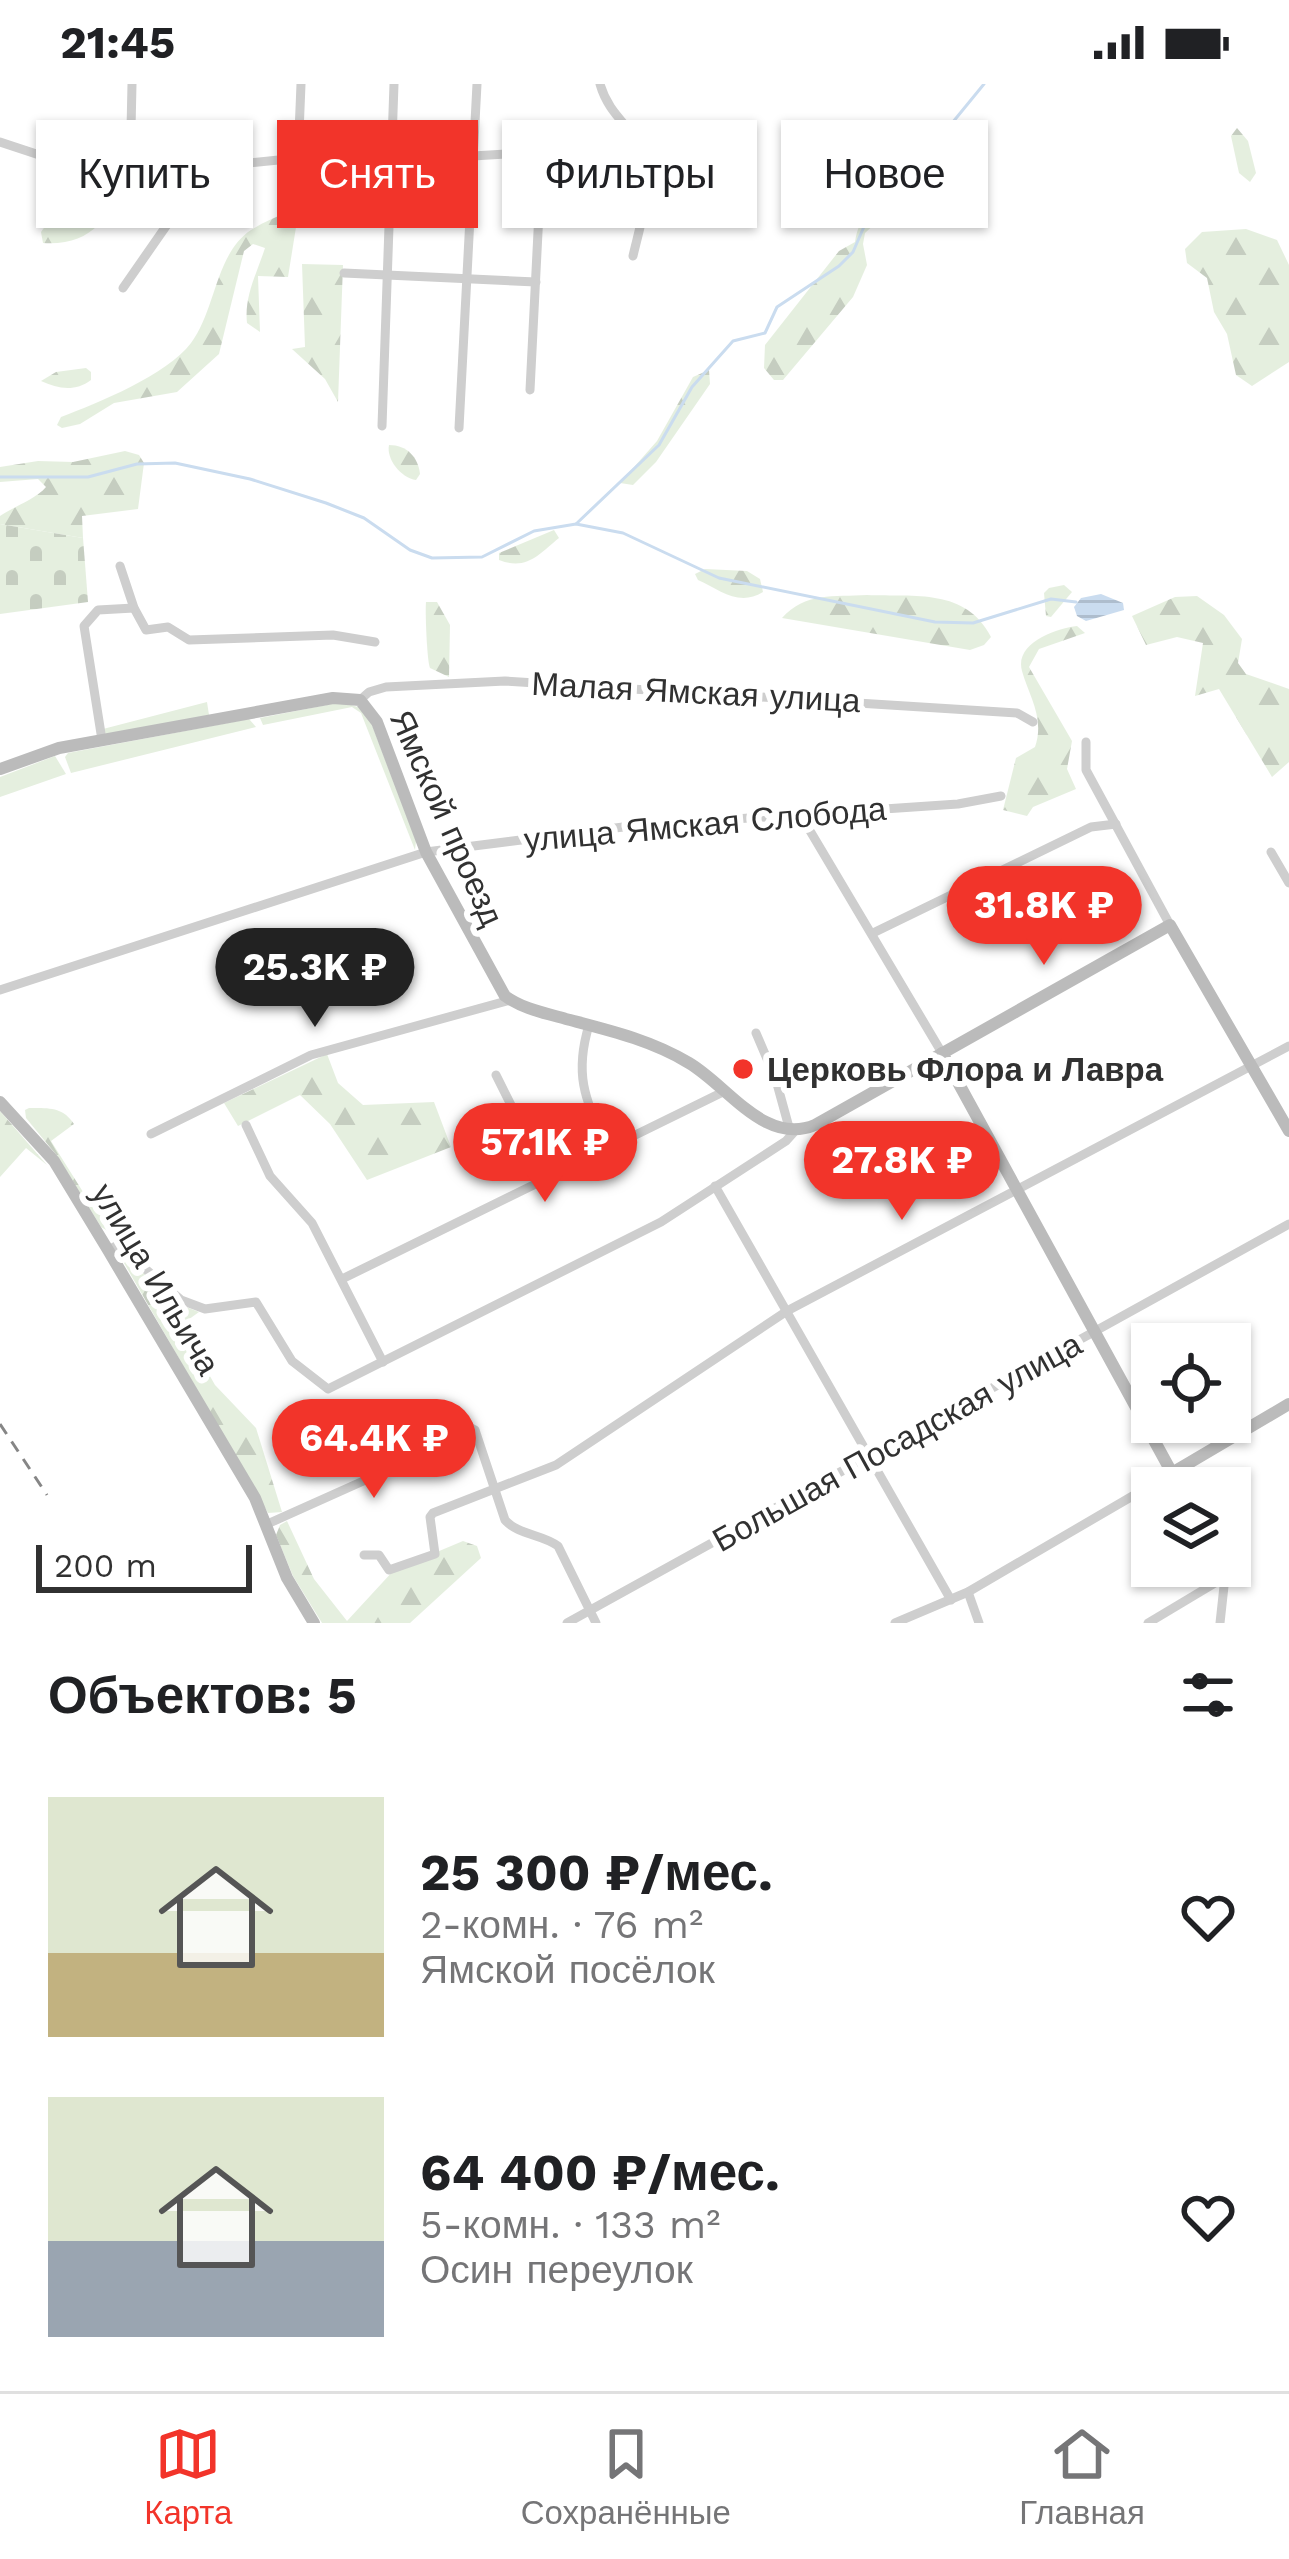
<!DOCTYPE html>
<html lang="ru">
<meta charset="utf-8">
<style>
body{margin:0;font-family:"Work Sans",sans-serif;background:#f6f6f6;color:#202124;height:100vh;display:flex;flex-direction:column;font-size:45px;white-space:nowrap}
*{box-sizing:border-box;margin:0}
p{font-size:39px;color:#757577}
.icon{flex:none;width:66px;height:66px;fill:none;stroke:currentColor;stroke-width:2;stroke-linecap:round;stroke-linejoin:round}
.map{position:relative;height:1539px;overflow:hidden}
.drawer{display:flex;flex-direction:column;background:#fff;flex:1}
.drawer>*{flex:none}
.top-card{position:absolute;left:36px;top:36px;width:1218px;height:108px;display:flex;gap:24px}
.buttons{position:absolute;left:1131px;top:1239px;display:grid;gap:24px}
.buttons a{display:grid;place-items:center;width:120px;height:120px;border-radius:0px;background:#fff;box-shadow:0 3px 9px #0004;font-size:60px}
.scale{position:absolute;left:36px;bottom:30px;width:216px;box-sizing:border-box;padding-left:12px;border:6px solid #313131;border-top:0;font-size:33px;line-height:42px;white-space:nowrap;color:#313131;-webkit-text-stroke:9px #fff;paint-order:stroke}
.price{position:absolute;translate:-50% -102px;padding:0 27px;border-radius:42px;background:#f2342a;color:#fff;font-size:39px;line-height:78px;filter:drop-shadow(0 3px 6px #0008)}
.price::after{content:'';position:absolute;left:50%;top:72px;width:36px;height:27px;margin-left:-18px;background:inherit;clip-path:polygon(0 0,100% 0,50% 100%)}
.price.selected{background:#222;color:#fff}
ul{padding:0;list-style:none}
li{display:flex;align-items:center;gap:36px;height:300px;padding:0 48px}
li span{display:grid;place-items:center;flex:none;width:336px;height:240px;border-radius:0px;color:#555}
li>.icon{margin-inline-start:auto}
span .icon{width:144px;height:144px;fill:#fffc;stroke-width:1}
li b{font-size:51px}
h2{display:flex;justify-content:space-between;align-items:center;height:144px;padding:0 48px;font-size:51px}
.pill{padding:0 42px;border-radius:0px;background:#fff;box-shadow:0 3px 9px #0004;font-size:42px;line-height:108px}
.pill.selected{background:#f2342a;color:#fff}
.status{display:flex;justify-content:space-between;align-items:center;height:84px;padding:0 60px;background:#fff;direction:ltr}
.status svg{height:33px;fill:currentColor}
.menu{display:flex;justify-content:space-around;align-items:center;height:168px;border-top:3px solid #e0e0e0;background:#fff;font-size:33px;color:#757577}
.menu a{display:grid;justify-items:center;gap:6px}
.menu .selected{color:#f2342a}
.map>svg:first-child{display:block}
.green{fill:#e5efdf}
.forest{fill:url(#forest-firs)}
.cemetery{fill:url(#cemetery-stones)}
.water{fill:url(#water-rules)}
.lines{fill:none;stroke-linecap:round;stroke-linejoin:round}
.stream{stroke:#cadcef;stroke-width:3}
.street{stroke:#cecece;stroke-width:9}
.secondary{stroke:#bbb;stroke-width:12}
.rail{stroke:#868686;stroke-width:3;stroke-dasharray:12 9;stroke-linecap:butt}
.poi-dot{fill:#f2342a;stroke:#fff;stroke-width:4.5}
.labels{text-anchor:middle;dominant-baseline:central;stroke-width:12;stroke-linejoin:round;paint-order:stroke}
.street-label{font-size:33px;fill:#313131;stroke:#fff}
.poi-label{font-size:33px;font-weight:bold;fill:#313131;stroke:#fff;text-anchor:start}
</style>
<div class="status"><b>21:45</b><svg viewBox="0 0 49 12"><path d="M0 12V9h3v3zM5 12V6h3v6zM10 12V3h3v9zM15 12V0h3v12zM26 1h20v11H26zM47 4h2v5h-2z"/></svg></div>
<div class="map">
<svg width="1289" height="1539" viewBox="0 0 1289 1539">
<defs>
<pattern id="forest-firs" width="22" height="20" patternUnits="userSpaceOnUse" patternTransform="scale(3)"><rect width="22" height="20" fill="#e5efdf"/><path d="M5 1l3.5 6h-7zM16 11l3.5 6h-7z" fill="#c5cdc0"/></pattern>
<pattern id="cemetery-stones" width="16" height="16" patternUnits="userSpaceOnUse" patternTransform="scale(3)"><rect width="16" height="16" fill="#e5efdf"/><path d="M2 7V4a2 2 0 0 1 4 0v3zM10 15v-3a2 2 0 0 1 4 0v3z" fill="#c5cdc0"/></pattern>
<pattern id="water-rules" width="6" height="5" patternUnits="userSpaceOnUse" patternTransform="scale(3)"><rect width="6" height="5" fill="#cadcef"/><path d="M0 2.5h6" fill="none" stroke="#aebdcd"/></pattern>
</defs>
<rect width="100%" height="100%" fill="#fff"/>
<!-- green -->
<g class="green">
<polygon points="207,618 209,631 106,651 103,645"/>
<polygon points="342,618 361,624 372,641 416,757 415,766 361,629 352,623 263,641 260,634"/>
<polygon points="249,635 256,643 71,689 65,673 68,669"/>
<polygon points="55,672 66,690 0,713 0,693"/>
</g>
<!-- forest -->
<g class="forest">
<polygon points="1237,44 1248,57 1256,89 1250,98 1239,89 1231,52"/>
<path d="M 904,95 L 909,100 L 907,110 L 865,149 L 863,160 L 867,181 L 853,213 L 783,296 L 774,296 L 764,284 L 765,261 L 839,167 L 855,158 C 859,131 878,108 904,95 Z"/>
<path d="M 99,97 L 129,98 C 107,134 92,162 43,159 L 41,148 L 46,141 L 68,135 Z"/>
<path d="M 285,129 L 297,137 L 288,193 L 258,192 L 260,248 L 247,239 C 244,212 257,189 265,164 L 253,160 L 244,167 L 219,270 L 177,308 L 114,319 L 80,340 L 62,344 L 57,341 L 61,333 C 98,319 167,291 191,259 C 216,226 215,170 251,146 C 262,139 274,134 285,129 Z"/>
<polygon points="1246,145 1277,156 1289,181 1289,278 1252,302 1236,291 1227,250 1214,228 1207,194 1187,179 1185,165 1202,148"/>
<polygon points="302,180 343,181 338,318 325,295 292,265 305,263"/>
<path d="M 86,284 L 91,288 L 91,296 C 75,308 58,305 41,297 L 56,288 Z"/>
<polygon points="709,286 710,300 656,378 633,401 620,399 657,357 693,293"/>
<path d="M 389,361 C 407,361 418,373 420,390 L 416,396 C 401,394 386,375 389,361 Z"/>
<path d="M 125,367 L 139,371 L 144,379 L 138,425 L 82,432 L 83,454 L 0,440 L 0,432 C 13,423 36,415 46,403 L 38,395 L 0,398 L 0,383 L 38,377 L 73,378 Z"/>
<path d="M 554,446 L 559,454 C 539,470 527,487 499,476 L 499,469 Z"/>
<path d="M 705,485 L 747,487 L 760,495 L 763,508 C 739,523 720,506 698,496 L 695,490 Z"/>
<polygon points="1064,501 1072,508 1051,533 1046,532 1044,509 1049,504"/>
<path d="M 867,511 C 915,513 966,504 991,553 L 984,561 L 970,566 L 782,534 C 805,508 834,513 867,511 Z"/>
<polygon points="1197,512 1224,531 1242,555 1238,579 1246,590 1289,605 1289,678 1272,693 1219,605 1195,612 1203,559 1177,553 1146,561 1132,532 1175,513"/>
<path d="M 426,518 L 437,518 L 450,541 L 449,593 L 430,584 C 427,578 425,527 426,518 Z"/>
<path d="M 1077,542 L 1085,549 L 1039,565 L 1029,583 L 1072,657 L 1067,685 L 1076,705 L 1033,723 L 1027,732 L 1003,726 L 1016,674 L 1035,663 C 1045,634 1029,612 1022,587 C 1014,559 1057,544 1077,542 Z"/>
<polygon points="327,970 338,999 363,1021 434,1018 451,1063 367,1096 330,1040 300,1011 238,1042 224,1019"/>
<path d="M 29,1024 C 49,1024 63,1023 74,1040 L 51,1057 L 95,1127 L 111,1131 L 108,1147 L 101,1143 L 58,1073 L 26,1034 L 25,1026 Z"/>
<polygon points="0,1027 47,1081 26,1064 0,1093"/>
<polygon points="585,1041 593,1046 595,1064 554,1084 548,1071 550,1058"/>
<polygon points="129,1175 176,1219 199,1228 181,1241 215,1301 256,1344 282,1428 268,1429 124,1179"/>
<polygon points="287,1437 314,1495 347,1537 394,1486 463,1457 477,1462 481,1474 410,1539 322,1539 293,1492 276,1451 280,1441"/>
</g>
<!-- cemetery -->
<polygon class="cemetery" points="0,440 83,454 88,518 0,530"/>
<!-- water -->
<polygon class="water" points="1101,510 1123,519 1124,526 1086,537 1077,532 1074,523 1081,514"/>
<g class="lines">
<!-- stream -->
<g class="stream">
<polyline points="0,393 88,393 137,380 175,379 250,395 326,419 364,434 410,466 432,474 482,473 534,447 576,440 659,361 692,303 733,257 765,249 777,223 839,182 853,168 869,131 915,74 939,55 984,0"/>
<polyline points="576,440 623,449 719,494 935,538 973,539 1051,515 1076,518"/>
</g>
<!-- street -->
<g class="street">
<path d="M 600,0 C 607,25 623,37 638,57 C 659,84 640,141 633,172"/>
<polyline points="0,58 115,96 130,91 132,0"/>
<polyline points="298,74 301,0"/>
<polyline points="130,91 298,74 473,72 643,62"/>
<polyline points="344,189 536,198"/>
<polyline points="123,204 178,125 177,86"/>
<polyline points="530,306 542,69"/>
<polyline points="382,342 394,0"/>
<polyline points="459,344 477,0"/>
<polyline points="120,482 134,524 146,546 168,543 189,556 333,551 375,558"/>
<polyline points="360,616 369,608 386,603 505,597 1017,629 1033,638"/>
<polyline points="102,656 84,542 98,526 134,524"/>
<polyline points="1086,658 1086,686 1170,841"/>
<polyline points="800,730 942,969"/>
<polyline points="1271,768 1289,799"/>
<polyline points="873,849 1091,743 1116,740"/>
<polyline points="0,906 426,768 631,742 958,720 1001,712"/>
<path d="M 589,941 C 573,994 587,1018 608,1066"/>
<polyline points="756,949 776,996 790,1047"/>
<polyline points="496,991 548,1095"/>
<polyline points="246,1041 270,1092 312,1139 383,1278"/>
<polyline points="151,1050 311,971 510,916"/>
<polyline points="715,1102 951,1516"/>
<polyline points="108,1166 116,1162 126,1168 181,1216 205,1225 256,1218 292,1277 328,1305 661,1138 786,1057 795,1047"/>
<polyline points="342,1195 725,1007"/>
<path d="M 265,1441 L 370,1394 L 447,1344 L 463,1340 L 475,1346 L 505,1436 C 518,1451 542,1450 558,1462 L 596,1539"/>
<polyline points="364,1471 379,1471 389,1486 435,1470 430,1433 433,1429 556,1381 787,1227 1289,962"/>
<polyline points="968,1508 979,1539"/>
<polyline points="567,1539 1289,1140"/>
<polyline points="895,1539 968,1508 1172,1389 1180,1404"/>
<polyline points="1148,1539 1225,1493"/>
<polyline points="1220,1539 1225,1493"/>
</g>
<!-- secondary -->
<g class="secondary">
<path d="M 0,685 L 59,664 L 333,614 L 360,616 L 377,638 L 426,768 L 505,912 C 523,925 545,929 566,935 C 608,946 651,956 689,979 C 728,1002 765,1062 815,1041 L 1170,841 L 1289,1047"/>
<polyline points="942,969 1172,1389 1289,1320"/>
<polyline points="0,1018 54,1077 108,1166 255,1414 287,1494 314,1539"/>
</g>
<!-- rail -->
<polyline class="rail" points="0,1340 47,1411"/>
</g>
<!-- markers -->
<circle class="poi-dot" cx="743" cy="985" r="12"/>
<g class="labels">
<!-- street labels -->
<g class="street-label">
<text transform="translate(696 608) rotate(3)">Малая Ямская улица</text>
<text transform="translate(447 734) rotate(66)">Ямской проезд</text>
<text transform="translate(705 740) rotate(-5)">улица Ямская Слобода</text>
<text transform="translate(156 1195) rotate(59)">улица Ильича</text>
<text transform="translate(897 1358) rotate(-29)">Большая Посадская улица</text>
</g>
<!-- poi labels -->
<g class="poi-label">
<text x="767" y="985">Церковь Флора и Лавра</text>
</g>
</g>
</svg>
<div class="buttons">
<a><svg class="icon" aria-label="locate" viewBox="0 0 24 24"><circle cx="12" cy="12" r="6"/><path d="M12 2v4M12 18v4M2 12h4M18 12h4"/></svg></a>
<a><svg class="icon" aria-label="layers" viewBox="0 0 24 24"><path d="M12 4l9 5-9 5-9-5zM3 14l9 5 9-5"/></svg></a>
</div>
<div class="scale">200 m</div>
<b class="price" style="left:1044px;top:884px">31.8K ₽</b>
<b class="price selected" style="left:315px;top:946px">25.3K ₽</b>
<b class="price" style="left:545px;top:1121px">57.1K ₽</b>
<b class="price" style="left:902px;top:1139px">27.8K ₽</b>
<b class="price" style="left:374px;top:1417px">64.4K ₽</b>
<div class="top-card">
<a class="pill">Купить</a>
<a class="pill selected">Снять</a>
<a class="pill">Фильтры</a>
<a class="pill">Новое</a>
</div>
</div>
<section class="drawer">
<h2>Объектов: 5<svg class="icon" aria-label="filters" viewBox="0 0 24 24"><path d="M4 7h16M4 17h16"/><circle cx="9" cy="7" r="2"/><circle cx="15" cy="17" r="2"/></svg></h2>
<ul>
<li><span style="background:linear-gradient(#dfe7d0 65%,#c2b280 0)"><svg class="icon" aria-label="home" viewBox="0 0 24 24"><path d="M3 11l9-7 9 7M6 9v11h12V9"/></svg></span><div><b>25 300 ₽/мес.</b><p>2-комн. · 76 m²</p><p>Ямской посёлок</p></div><svg class="icon" aria-label="heart" viewBox="0 0 24 24"><path d="M12 20l-8-8c-3-5 5-10 8-4 3-6 11-1 8 4z"/></svg></li>
<li><span style="background:linear-gradient(#dfe7d0 60%,#9aa5b1 0)"><svg class="icon" aria-label="home" viewBox="0 0 24 24"><path d="M3 11l9-7 9 7M6 9v11h12V9"/></svg></span><div><b>64 400 ₽/мес.</b><p>5-комн. · 133 m²</p><p>Осин переулок</p></div><svg class="icon" aria-label="heart" viewBox="0 0 24 24"><path d="M12 20l-8-8c-3-5 5-10 8-4 3-6 11-1 8 4z"/></svg></li>
</ul>
</section>
<nav class="menu">
<a class="selected"><svg class="icon" aria-label="map" viewBox="0 0 24 24"><path d="M3 6l6-2 6 2 6-2v14l-6 2-6-2-6 2zM9 4v14M15 6v14"/></svg>Карта</a>
<a><svg class="icon" aria-label="saved" viewBox="0 0 24 24"><path d="M7 4h10v16l-5-4-5 4z"/></svg>Сохранённые</a>
<a><svg class="icon" aria-label="home" viewBox="0 0 24 24"><path d="M3 11l9-7 9 7M6 9v11h12V9"/></svg>Главная</a>
</nav>
